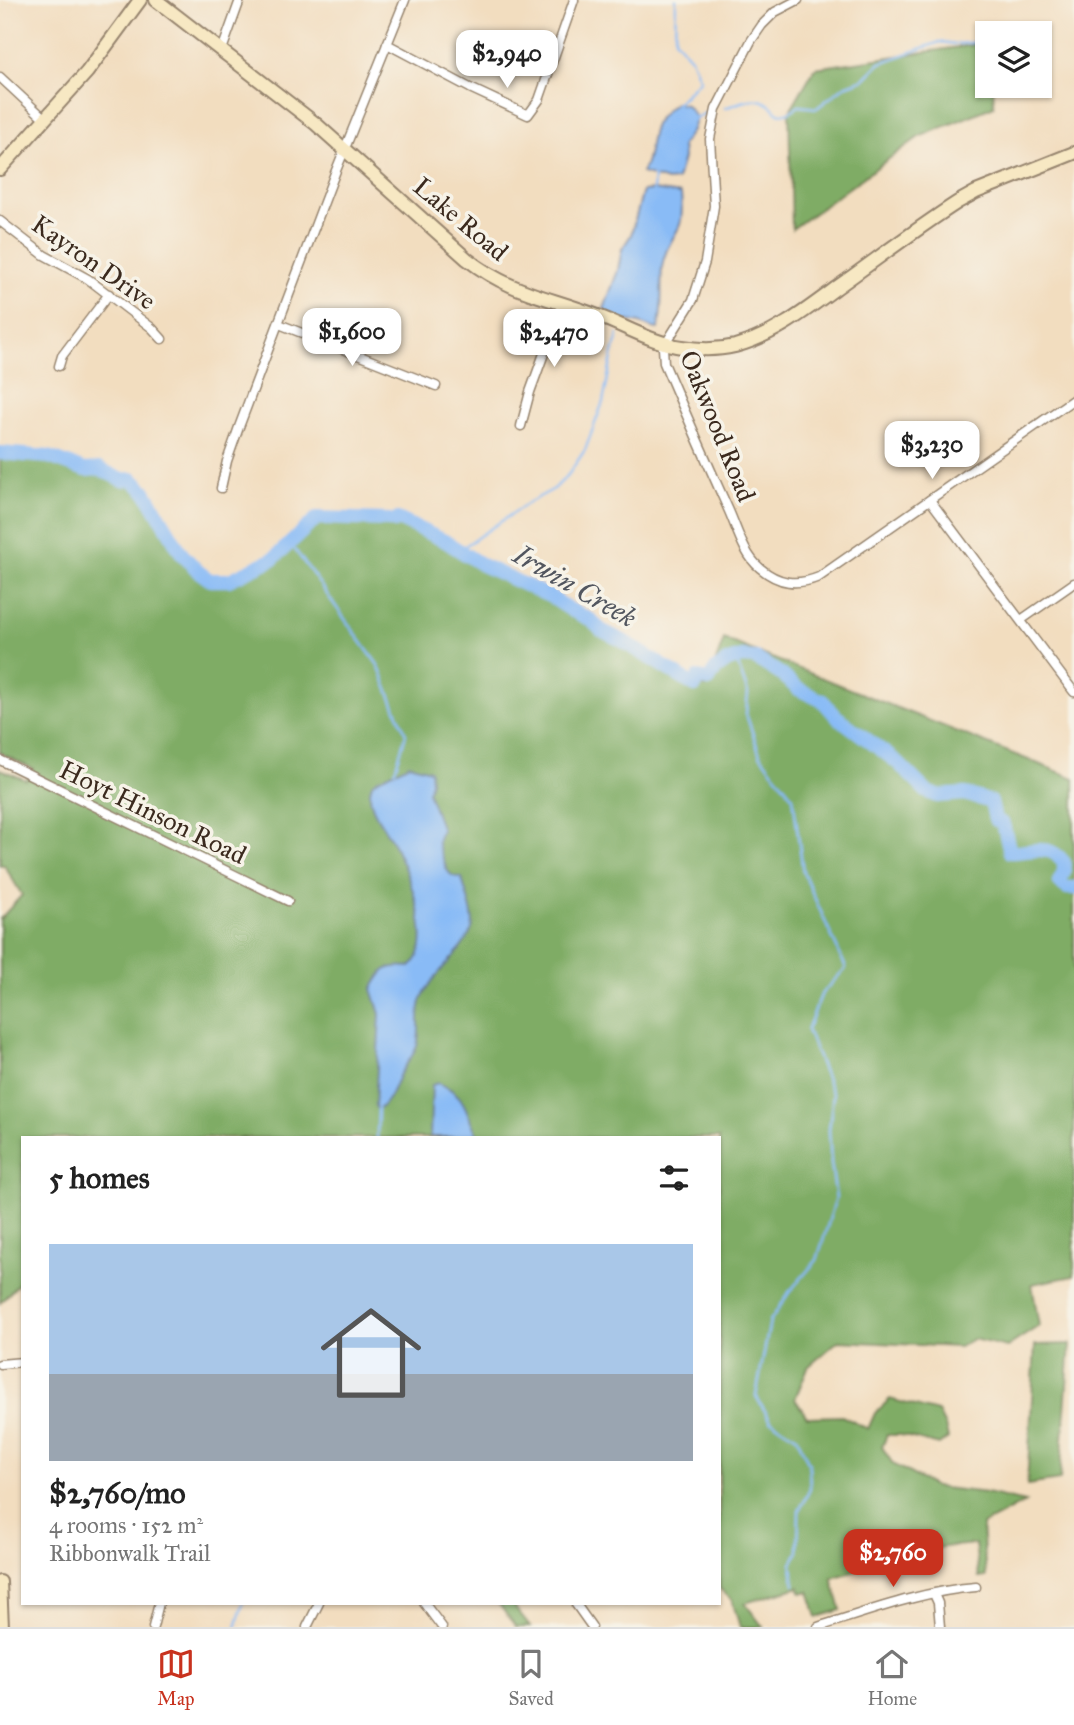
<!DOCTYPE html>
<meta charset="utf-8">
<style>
body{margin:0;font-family:"IM FELL Great Primer",serif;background:#f6f6f6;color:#222;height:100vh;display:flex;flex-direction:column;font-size:26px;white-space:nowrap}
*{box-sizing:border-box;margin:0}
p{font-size:23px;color:#767676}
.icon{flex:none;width:38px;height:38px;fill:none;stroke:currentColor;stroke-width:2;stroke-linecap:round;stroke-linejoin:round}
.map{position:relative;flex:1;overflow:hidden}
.drawer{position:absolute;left:21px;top:1136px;width:700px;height:469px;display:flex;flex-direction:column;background:#fff;border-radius:0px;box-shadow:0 2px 5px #0004}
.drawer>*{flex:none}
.fabs{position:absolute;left:975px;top:21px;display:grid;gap:14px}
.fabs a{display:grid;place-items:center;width:77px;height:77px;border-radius:0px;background:#fff;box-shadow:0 2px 5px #0004;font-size:35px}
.price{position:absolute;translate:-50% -60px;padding:0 16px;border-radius:14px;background:#fff;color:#222;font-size:23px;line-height:46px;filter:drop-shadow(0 2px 4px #0008)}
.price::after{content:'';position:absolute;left:50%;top:42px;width:21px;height:16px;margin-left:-10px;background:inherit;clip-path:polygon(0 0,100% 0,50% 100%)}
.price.active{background:#c8321e;color:#fff}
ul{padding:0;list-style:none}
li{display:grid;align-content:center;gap:14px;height:371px;padding:0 28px}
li+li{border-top:2px solid #e0e0e0}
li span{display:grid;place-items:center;height:217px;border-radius:0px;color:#555}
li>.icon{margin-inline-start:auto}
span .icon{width:126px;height:126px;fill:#fffc;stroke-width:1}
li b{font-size:30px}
h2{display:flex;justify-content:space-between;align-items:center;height:84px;padding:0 28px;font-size:30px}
.menu{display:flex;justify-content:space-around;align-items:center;height:98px;border-top:2px solid #e0e0e0;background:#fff;font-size:19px;color:#767676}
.menu a{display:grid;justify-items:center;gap:4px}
.menu .active{color:#c8321e}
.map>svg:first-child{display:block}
.forest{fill:#7fac65;stroke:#5d6b42;stroke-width:2}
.water{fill:#89bbf6;stroke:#62728a;stroke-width:2}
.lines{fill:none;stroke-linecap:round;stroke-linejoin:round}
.stream{stroke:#89bbf6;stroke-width:2.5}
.river{stroke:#89bbf6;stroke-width:14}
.street-casing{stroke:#96846e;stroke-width:11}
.secondary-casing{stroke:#96846e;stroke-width:16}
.street{stroke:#fff;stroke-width:8}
.secondary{stroke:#f7e8c3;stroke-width:12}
.labels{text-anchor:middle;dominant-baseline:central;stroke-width:7;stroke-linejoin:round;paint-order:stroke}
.street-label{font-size:26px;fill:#3b2a1e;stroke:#f7f3e8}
.water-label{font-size:28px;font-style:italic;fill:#52565f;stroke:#f7f3e8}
</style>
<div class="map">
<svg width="1074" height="1627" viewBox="0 0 1074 1627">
<rect width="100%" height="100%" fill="#f7f3e8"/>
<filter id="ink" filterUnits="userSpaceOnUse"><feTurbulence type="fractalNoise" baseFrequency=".0143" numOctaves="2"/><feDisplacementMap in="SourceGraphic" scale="14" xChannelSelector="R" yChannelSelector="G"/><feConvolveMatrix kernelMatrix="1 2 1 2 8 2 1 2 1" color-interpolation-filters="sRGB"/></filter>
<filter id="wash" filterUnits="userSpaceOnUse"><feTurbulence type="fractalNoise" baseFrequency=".00686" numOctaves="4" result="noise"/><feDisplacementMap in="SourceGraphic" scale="28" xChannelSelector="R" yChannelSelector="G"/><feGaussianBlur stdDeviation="1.57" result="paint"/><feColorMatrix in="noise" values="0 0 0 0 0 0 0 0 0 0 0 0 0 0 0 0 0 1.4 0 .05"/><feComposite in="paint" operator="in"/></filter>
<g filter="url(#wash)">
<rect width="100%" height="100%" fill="#f2ddbf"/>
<!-- forest -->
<g class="forest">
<polygon points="987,43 987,86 993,86 994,106 919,137 792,229 789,112 815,68"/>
<polygon points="0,453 49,457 85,470 100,469 122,480 132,479 145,491 182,554 198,571 210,580 229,580 273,559 317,518 390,520 395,522 398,519 445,541 482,565 551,597 571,610 591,620 601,630 623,641 695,686 706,687 724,639 1074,778 1074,1276 1032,1284 1039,1326 1007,1347 973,1339 959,1347 838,1341 808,1367 795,1399 807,1417 842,1416 868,1429 875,1413 890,1399 938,1412 945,1426 948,1438 939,1445 901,1435 887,1435 882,1447 893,1464 935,1487 987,1493 1025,1502 982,1525 986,1577 979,1578 975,1544 943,1547 908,1555 832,1578 841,1610 817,1617 809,1591 802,1593 799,1587 745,1603 763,1627 740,1627 732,1600 719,1588 719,1138 23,1138 23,1279 0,1303 0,919 22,895 4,865 0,865 0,769 26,780 33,769 0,753"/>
<polygon points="1070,1344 1060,1480 1027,1485 1035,1345"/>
<polygon points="498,1603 511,1603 530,1627 516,1627"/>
</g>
<!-- water -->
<g class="water">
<path d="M 675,103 L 686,105 L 696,118 L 691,132 L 682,145 L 683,158 L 677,180 L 667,181 L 642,173 C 657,143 641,128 675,103 Z"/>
<path d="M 653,190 L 681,194 C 682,204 683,218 679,227 C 672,241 664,251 662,268 C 660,289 664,308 658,329 C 649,328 643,323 635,322 C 620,319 614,326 604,309 L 618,270 L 622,249 L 631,235 L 643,191 Z"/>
<path d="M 409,764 L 430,770 L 431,782 L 428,792 L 442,830 C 434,842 439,847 443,859 C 447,870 448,877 462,878 C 465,892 476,917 472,929 C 462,954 436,970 424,994 C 415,1011 422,1029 417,1046 C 413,1057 405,1065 400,1074 C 393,1088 391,1100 378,1110 L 375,1106 L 380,1014 L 372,989 C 384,968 386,965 410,967 C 439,944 406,869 393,843 C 385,827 363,804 372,784 C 375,778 401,770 409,764 Z"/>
<path d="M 438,1083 C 470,1096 463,1111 479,1137 L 430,1137 L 432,1085 Z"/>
</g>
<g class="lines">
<!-- stream -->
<g class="stream">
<polyline points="675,105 700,80 691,58 675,40 676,0"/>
<path d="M 725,108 C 735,104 749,98 759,100 C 781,104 770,125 799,106 L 817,108 L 845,86 L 864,79 L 880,63 L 940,42 L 956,44 L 980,42"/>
<polyline points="695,118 709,112"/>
<polyline points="653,193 654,175"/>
<polyline points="290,543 378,665 406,734 395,770"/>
<polyline points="459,550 528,503 554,489 568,475 585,450 603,402 612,357 618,335"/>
<polyline points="728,661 738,665 748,693 746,714 760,755 793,797 803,872 846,968 822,993 807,1030 833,1095 829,1130 831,1163 836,1198 817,1260 790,1291 770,1321 756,1396 771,1421 797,1437 809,1464 810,1489 799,1511 798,1551 792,1564 794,1585"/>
<polyline points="377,1138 378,1108"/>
<polyline points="236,1627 243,1603"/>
</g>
<!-- river -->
<path class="river" d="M 0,453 L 49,457 L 85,470 L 100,469 L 122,480 L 132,479 L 145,491 L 182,554 L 198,571 L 210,580 L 229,580 L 273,559 L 317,518 L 390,520 L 395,522 L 398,519 L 445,541 L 482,565 L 551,597 L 571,610 L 591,620 L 601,630 L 623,641 L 695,686 L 698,678 L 709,680 L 715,670 L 728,661 L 742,657 L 755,658 L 782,675 L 798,689 L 823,701 L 836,716 L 897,762 L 926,791 L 937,796 L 965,794 L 991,802 L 995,819 L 1003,824 L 1010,852 C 1030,853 1048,842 1064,862 L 1064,872 L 1059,882 L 1067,888 L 1074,888"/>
</g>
</g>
<g filter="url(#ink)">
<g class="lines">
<defs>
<g id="street">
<path d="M 798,0 L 775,12 L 762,25 L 751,41 L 716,109 L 710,139 L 714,206 L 705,262 L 693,300 L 663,348 L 664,363 C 685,412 707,462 729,511 C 737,529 744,555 760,568 C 779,584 797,586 819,577 L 1074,399"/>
<polyline points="387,44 470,88 528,115 539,100 574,0"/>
<polyline points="222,50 240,0"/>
<polyline points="0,77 45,119"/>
<polyline points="0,221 44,255 88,279 152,328 162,339"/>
<polyline points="279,324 436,386"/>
<polyline points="59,366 62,356 109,294"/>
<polyline points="521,426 530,392 562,304"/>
<polyline points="221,488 227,461 239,427 335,173 405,0"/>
<polyline points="930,500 1074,692"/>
<polyline points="1021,620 1074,583"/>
<polyline points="0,760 288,901"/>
<polyline points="0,1364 23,1362"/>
<polyline points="934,1594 938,1603 940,1627"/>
<polyline points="424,1603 442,1627"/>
<polyline points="575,1603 592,1627"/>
<polyline points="153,1627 159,1603"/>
<polyline points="307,1627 319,1603"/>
<path d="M 818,1627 C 869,1611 922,1591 976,1587"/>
</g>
<g id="secondary">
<path d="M 156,0 L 316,124 L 467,259 C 512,294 547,296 598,316 C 625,326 653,343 682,347 C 700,350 718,350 735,346 C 773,336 805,311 836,288 C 877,259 916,229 958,202 L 976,192 L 1074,153"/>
<polyline points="0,169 87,72 140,0"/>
<polyline points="0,1582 2,1627"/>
</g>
</defs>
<!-- street casing -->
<use href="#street" class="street-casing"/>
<!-- secondary casing -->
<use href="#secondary" class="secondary-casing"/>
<!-- street -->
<use href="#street" class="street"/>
<!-- secondary -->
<use href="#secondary" class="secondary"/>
</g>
</g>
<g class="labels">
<!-- street labels -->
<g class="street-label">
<text transform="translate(461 219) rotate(40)">Lake Road</text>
<text transform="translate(94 262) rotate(35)">Kayron Drive</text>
<text transform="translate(718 426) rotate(68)">Oakwood Road</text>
<text transform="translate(153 812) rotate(26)">Hoyt Hinson Road</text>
</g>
<!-- water labels -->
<g class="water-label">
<text transform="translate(575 586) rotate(30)">Irwin Creek</text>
</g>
</g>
</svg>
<div class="fabs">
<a><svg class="icon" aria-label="layers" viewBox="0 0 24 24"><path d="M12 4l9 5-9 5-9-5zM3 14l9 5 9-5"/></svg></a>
</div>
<b class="price" style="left:507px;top:90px">$2,940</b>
<b class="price" style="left:352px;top:368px">$1,600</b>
<b class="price" style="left:554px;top:369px">$2,470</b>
<b class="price" style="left:932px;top:481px">$3,230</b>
<b class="price active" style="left:893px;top:1589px">$2,760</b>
<section class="drawer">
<h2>5 homes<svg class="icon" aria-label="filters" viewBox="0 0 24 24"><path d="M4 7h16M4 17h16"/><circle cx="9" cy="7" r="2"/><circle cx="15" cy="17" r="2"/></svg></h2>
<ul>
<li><span style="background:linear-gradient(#a9c7e8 60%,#9aa5b1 0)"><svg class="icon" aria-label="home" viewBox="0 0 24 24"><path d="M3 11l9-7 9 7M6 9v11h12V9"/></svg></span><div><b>$2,760/mo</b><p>4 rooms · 152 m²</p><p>Ribbonwalk Trail</p></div></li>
</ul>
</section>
</div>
<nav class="menu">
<a class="active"><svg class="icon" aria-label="map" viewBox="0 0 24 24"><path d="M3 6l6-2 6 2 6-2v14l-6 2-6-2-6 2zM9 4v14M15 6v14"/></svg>Map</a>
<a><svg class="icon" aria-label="saved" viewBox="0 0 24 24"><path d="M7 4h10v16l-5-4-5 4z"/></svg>Saved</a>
<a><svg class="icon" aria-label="home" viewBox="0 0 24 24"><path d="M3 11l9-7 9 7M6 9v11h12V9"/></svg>Home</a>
</nav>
